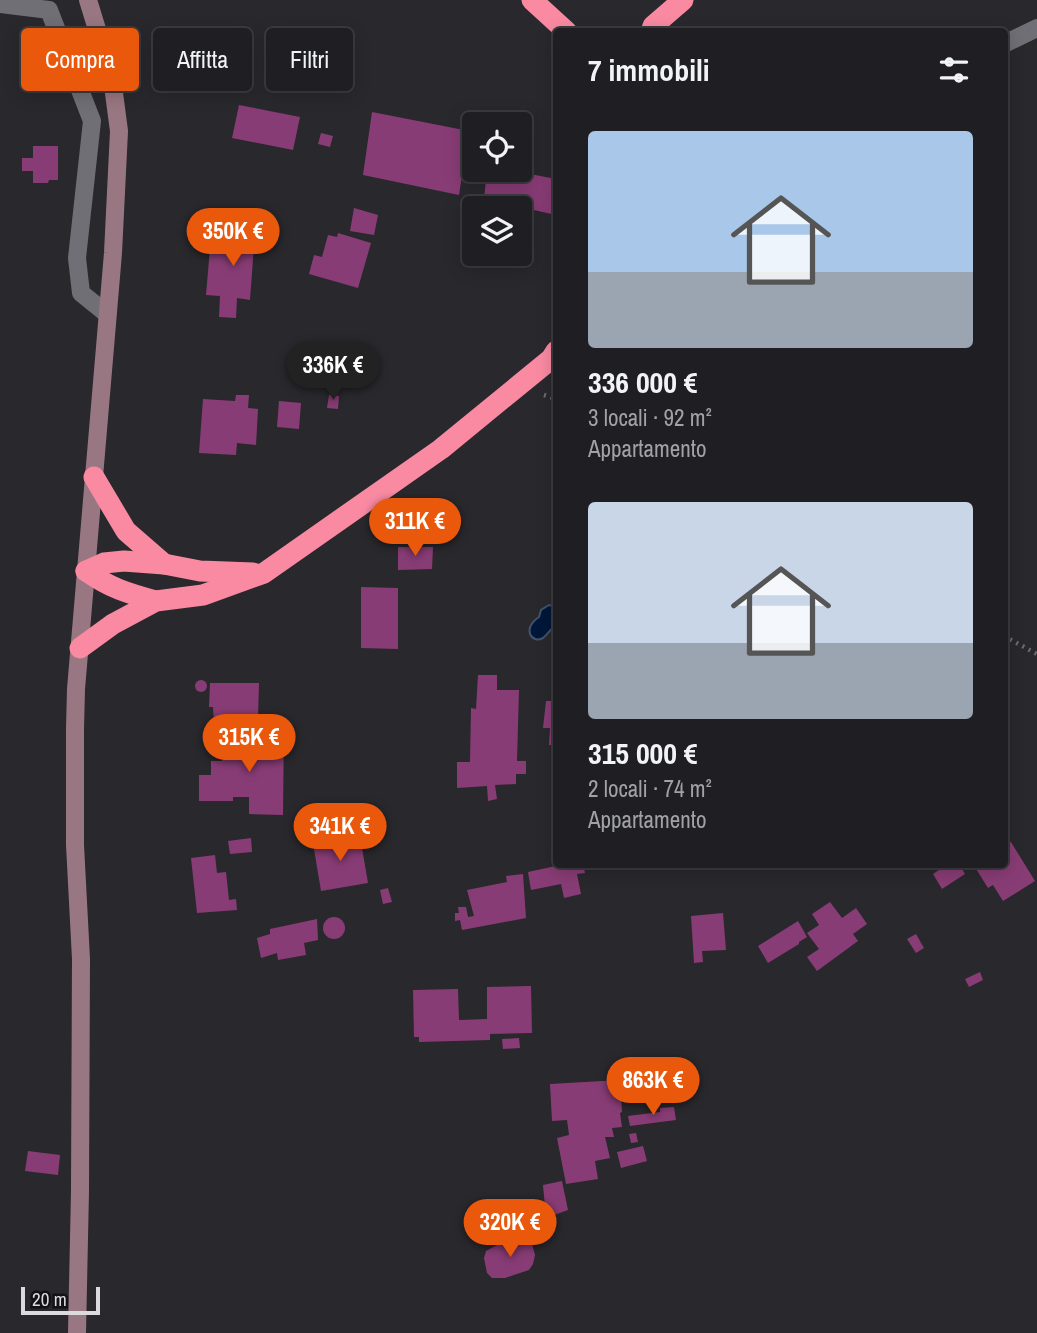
<!DOCTYPE html>
<html lang="it">
<meta charset="utf-8">
<style>
body{margin:0;font-family:"Archivo Narrow",sans-serif;background:#2c2b2f;color:#f1f3f6;height:100vh;display:flex;flex-direction:column;font-size:26px;white-space:nowrap}
*{box-sizing:border-box;margin:0}
p{font-size:23px;color:#a1a2a5}
.icon{flex:none;width:38px;height:38px;fill:none;stroke:currentColor;stroke-width:2;stroke-linecap:round;stroke-linejoin:round}
.map{position:relative;flex:1;overflow:hidden}
.side{position:absolute;left:553px;top:28px;width:455px;height:840px;display:flex;flex-direction:column;background:#1f1e22;border-radius:7px;box-shadow:0 4px 18px #0003,0 0 0 2px #3c3c40}
.side>*{flex:none}
.banner{position:absolute;left:21px;top:28px;width:427px;height:63px;display:flex;gap:14px}
.controls{position:absolute;left:462px;top:112px;display:grid;gap:14px}
.controls a{display:grid;place-items:center;width:70px;height:70px;border-radius:7px;background:#1f1e22;box-shadow:0 4px 18px #0003,0 0 0 2px #3c3c40;font-size:35px}
.scale{position:absolute;left:21px;bottom:18px;width:79px;box-sizing:border-box;padding-left:7px;border:4px solid #dbdadd;border-top:0;font-size:19px;line-height:24px;white-space:nowrap;color:#dbdadd;-webkit-text-stroke:5px #121114;paint-order:stroke}
.price{position:absolute;translate:-50% -60px;padding:0 16px;border-radius:24px;background:#ea580c;color:#fff;font-size:23px;line-height:46px;filter:drop-shadow(0 2px 4px #0008)}
.price::after{content:'';position:absolute;left:50%;top:42px;width:21px;height:16px;margin-left:-10px;background:inherit;clip-path:polygon(0 0,100% 0,50% 100%)}
.price.selected{background:#222;color:#fff}
ul{padding:0;list-style:none}
li{display:grid;align-content:center;gap:14px;height:371px;padding:0 35px}
li span{display:grid;place-items:center;height:217px;border-radius:7px;color:#555}
li>.icon{margin-inline-start:auto}
span .icon{width:126px;height:126px;fill:#fffc;stroke-width:1}
li b{font-size:30px}
h2{display:flex;justify-content:space-between;align-items:center;height:84px;padding:0 35px;font-size:30px}
.chip{padding:0 24px;border-radius:7px;background:#1f1e22;box-shadow:0 4px 18px #0003,0 0 0 2px #3c3c40;font-size:24px;line-height:63px}
.chip.selected{background:#ea580c;color:#fff}
.map>svg:first-child{display:block}
.water{fill:#001739;stroke:#42526a;stroke-width:2}
.building{fill:#883c75}
.lines{fill:none;stroke-linecap:round;stroke-linejoin:round}
.path{stroke:#6d6c70;stroke-width:4.5;stroke-dasharray:2 5;stroke-linecap:butt}
.street{stroke:#706f75;stroke-width:18}
.secondary{stroke:#997782;stroke-width:18}
.highway{stroke:#f98aa2;stroke-width:21}
</style>
<div class="map">
<svg width="1037" height="1333" viewBox="0 0 1037 1333">
<rect width="100%" height="100%" fill="#29282d"/>
<!-- water -->
<path class="water" d="M 549,605 L 556,607 L 556,625 C 551,628 548,634 543,638 C 532,644 521,629 539,617 L 541,610 Z"/>
<!-- building -->
<g class="building">
<polygon points="239,105 300,117 293,150 232,138"/>
<polygon points="372,112 469,131 459,195 363,175"/>
<polygon points="321,133 333,136 330,147 318,144"/>
<polygon points="33,146 58,146 58,180 49,180 48,183 33,183 33,171 22,171 22,158 33,158"/>
<polygon points="487,170 509,170 556,179 556,215 484,199"/>
<polygon points="354,208 378,215 374,235 350,231"/>
<polygon points="234,216 256,218 250,300 237,298 236,318 219,317 220,296 206,295 210,248 231,250"/>
<polygon points="338,233 371,243 358,288 309,274 314,255 322,257 328,235 337,237"/>
<polygon points="236,395 249,395 248,408 258,409 256,445 237,443 236,455 199,453 203,399 235,401"/>
<polygon points="329,395 339,396 338,409 327,408"/>
<polygon points="279,401 301,403 299,429 277,427"/>
<polygon points="398,547 433,547 432,569 398,570"/>
<polygon points="361,587 398,588 398,649 361,648"/>
<polygon points="478,675 497,675 497,690 519,690 517,761 526,761 526,774 516,774 516,784 495,785 497,799 488,801 487,786 457,788 457,762 470,762 471,708 476,709"/>
<circle cx="201" cy="686" r="6"/>
<polygon points="210,683 259,683 258,717 253,717 252,725 230,726 229,720 226,720 226,716 221,715 221,722 214,722 213,707 209,707"/>
<polygon points="546,701 556,701 556,745 549,745 550,728 543,728"/>
<polygon points="263,727 284,728 283,815 249,814 249,797 233,797 233,801 199,801 199,775 211,775 211,761 222,761 222,741 262,741"/>
<polygon points="360,836 368,883 321,891 313,843"/>
<polygon points="251,838 252,852 230,854 228,841"/>
<polygon points="1011,842 1035,881 1003,901 993,885 988,888 973,864 1004,864 1004,845"/>
<polygon points="215,855 217,873 226,872 229,900 236,899 237,910 197,913 191,858"/>
<polygon points="565,864 583,864 585,873 577,874 581,894 564,898 561,884 531,890 528,872"/>
<polygon points="948,864 959,864 965,874 942,889 933,874"/>
<polygon points="523,874 526,918 462,930 460,920 455,921 455,913 459,913 458,907 466,907 468,917 474,916 467,890 507,882 506,876"/>
<polygon points="388,888 392,902 383,904 380,890"/>
<polygon points="830,902 842,918 856,908 867,924 853,934 858,941 817,971 807,957 819,949 807,933 819,925 812,914"/>
<polygon points="723,913 726,950 702,951 703,962 694,963 691,916"/>
<circle cx="334" cy="928" r="11"/>
<polygon points="317,919 318,940 304,943 306,955 278,960 277,953 261,958 257,938 270,934 270,929"/>
<polygon points="798,921 807,937 799,942 799,944 768,963 758,946"/>
<polygon points="916,934 924,948 916,953 907,939"/>
<polygon points="980,972 983,980 969,987 965,979"/>
<polygon points="531,986 532,1033 490,1034 490,1040 419,1042 419,1037 414,1037 413,990 458,989 459,1020 487,1019 487,987"/>
<polygon points="519,1038 520,1048 503,1049 502,1039"/>
<polygon points="620,1080 622,1112 620,1113 622,1127 612,1128 614,1137 605,1137 610,1158 595,1161 598,1179 566,1184 557,1138 569,1135 567,1120 552,1121 550,1084"/>
<polygon points="674,1107 676,1120 630,1126 628,1116 660,1112 660,1108"/>
<polygon points="636,1133 638,1142 631,1143 629,1134"/>
<polygon points="643,1146 647,1161 621,1168 617,1152"/>
<polygon points="28,1151 60,1155 58,1175 25,1171"/>
<polygon points="562,1181 568,1210 546,1218 543,1185"/>
<polygon points="519,1239 527,1240 532,1244 535,1255 533,1264 529,1270 505,1278 492,1278 487,1273 484,1258 486,1251 497,1245"/>
</g>
<g class="lines">
<!-- path -->
<g class="path">
<polyline points="544,395 556,399"/>
<polyline points="1004,636 1037,654"/>
</g>
<!-- street -->
<g class="street">
<polyline points="0,4 49,10 92,121 77,258 81,293 107,314"/>
<polyline points="1004,44 1037,28"/>
</g>
<!-- secondary -->
<polyline class="secondary" points="77,1333 80,1191 81,959 75,845 75,729 76,689 113,253 119,131 112,78 88,0"/>
<!-- highway -->
<g class="highway">
<polyline points="532,0 567,32"/>
<polyline points="651,32 653,26 683,0"/>
<polyline points="94,477 126,531 164,564"/>
<polyline points="86,571 104,563 124,561 164,564 200,571 253,573"/>
<path d="M 86,571 C 110,588 127,593 156,601"/>
<polyline points="80,648 113,624 156,601 203,595 264,573 441,449 551,359 556,351"/>
</g>
</g>
</svg>
<div class="controls">
<a><svg class="icon" aria-label="locate" viewBox="0 0 24 24"><circle cx="12" cy="12" r="6"/><path d="M12 2v4M12 18v4M2 12h4M18 12h4"/></svg></a>
<a><svg class="icon" aria-label="layers" viewBox="0 0 24 24"><path d="M12 4l9 5-9 5-9-5zM3 14l9 5 9-5"/></svg></a>
</div>
<div class="scale">20 m</div>
<b class="price" style="left:233px;top:268px">350K €</b>
<b class="price selected" style="left:333px;top:402px">336K €</b>
<b class="price" style="left:415px;top:558px">311K €</b>
<b class="price" style="left:249px;top:774px">315K €</b>
<b class="price" style="left:340px;top:863px">341K €</b>
<b class="price" style="left:653px;top:1117px">863K €</b>
<b class="price" style="left:510px;top:1259px">320K €</b>
<div class="banner">
<a class="chip selected">Compra</a>
<a class="chip">Affitta</a>
<a class="chip">Filtri</a>
</div>
<section class="side">
<h2>7 immobili<svg class="icon" aria-label="filters" viewBox="0 0 24 24"><path d="M4 7h16M4 17h16"/><circle cx="9" cy="7" r="2"/><circle cx="15" cy="17" r="2"/></svg></h2>
<ul>
<li><span style="background:linear-gradient(#a9c7e8 65%,#9aa5b1 0)"><svg class="icon" aria-label="home" viewBox="0 0 24 24"><path d="M3 11l9-7 9 7M6 9v11h12V9"/></svg></span><div><b>336 000 €</b><p>3 locali · 92 m²</p><p>Appartamento</p></div></li>
<li><span style="background:linear-gradient(#c9d6e8 65%,#9aa5b1 0)"><svg class="icon" aria-label="home" viewBox="0 0 24 24"><path d="M3 11l9-7 9 7M6 9v11h12V9"/></svg></span><div><b>315 000 €</b><p>2 locali · 74 m²</p><p>Appartamento</p></div></li>
</ul>
</section>
</div>
